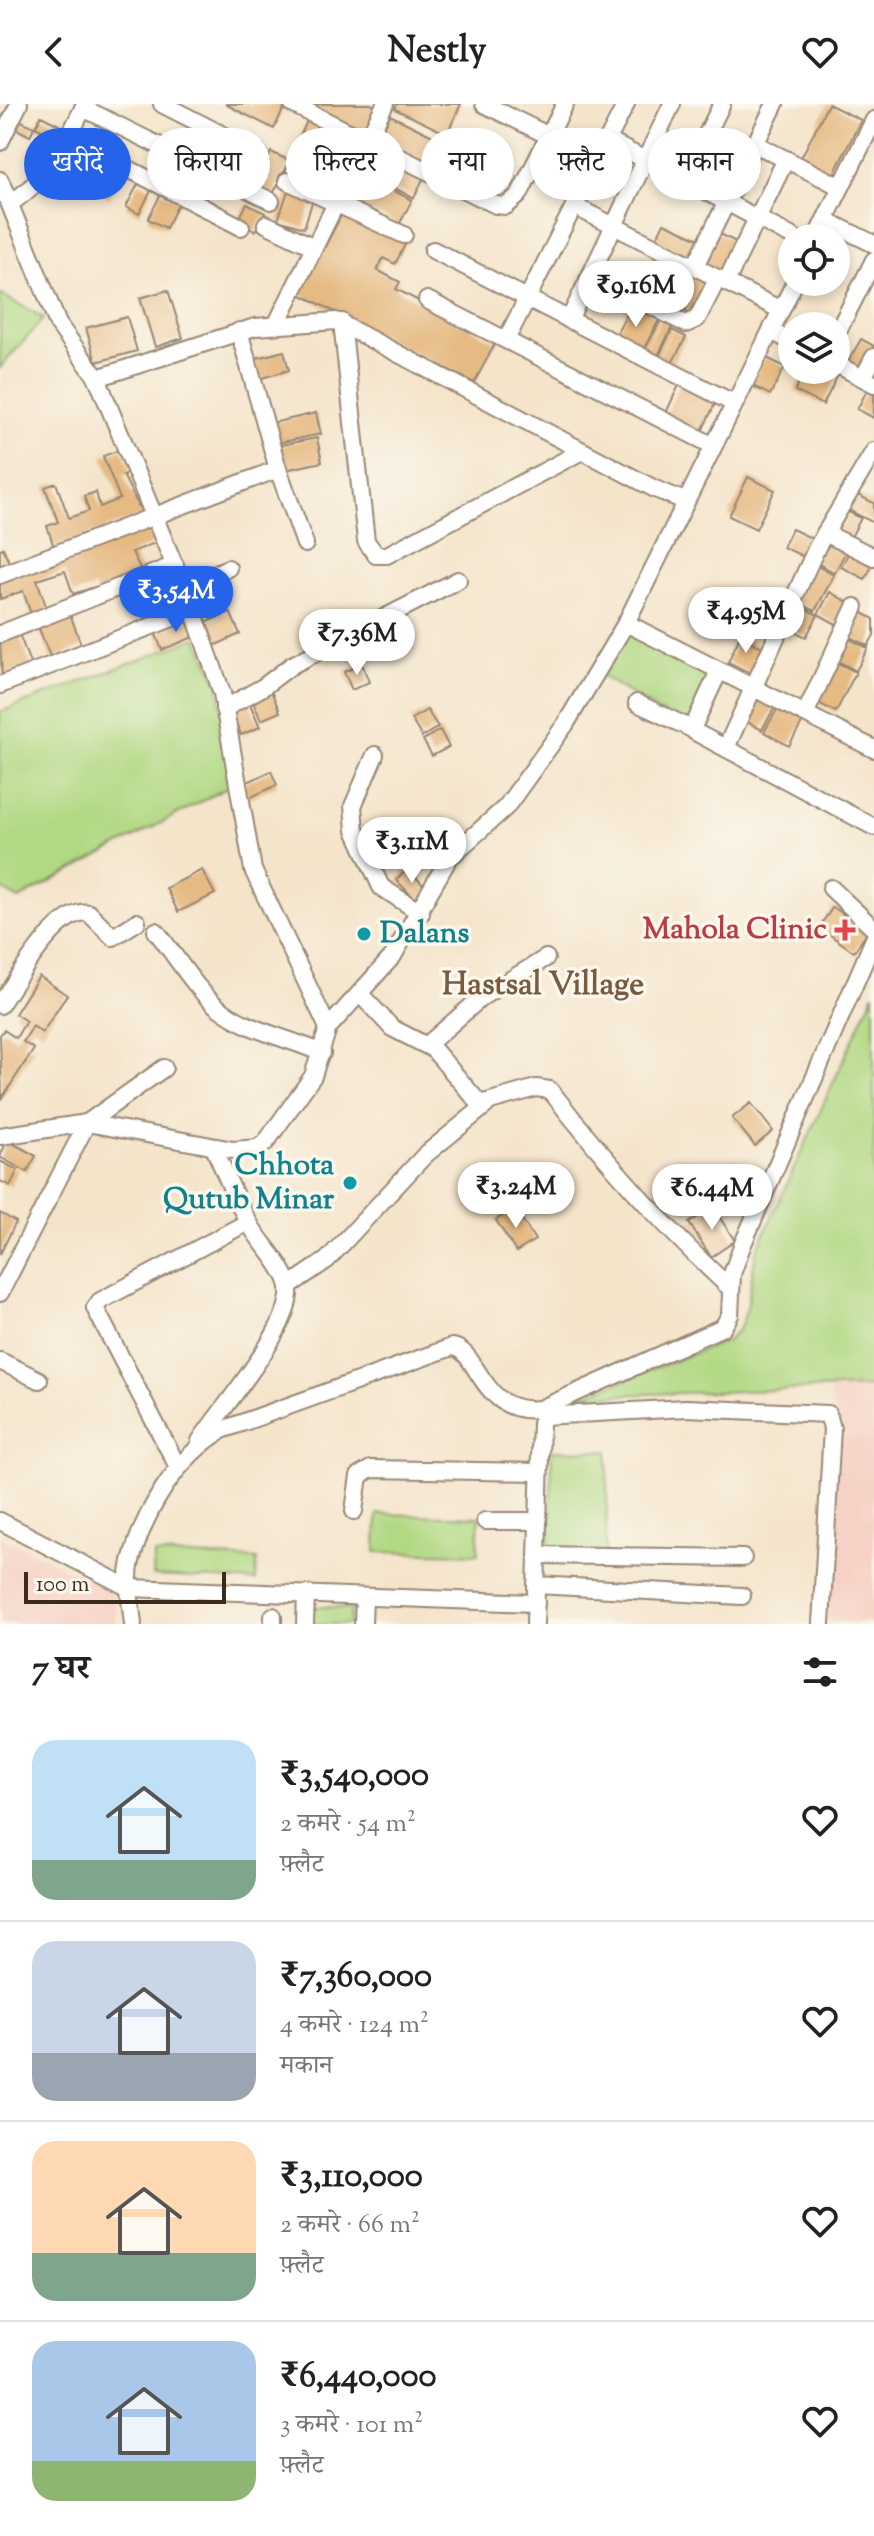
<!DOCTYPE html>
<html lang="hi">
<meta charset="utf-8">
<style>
body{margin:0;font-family:"Sorts Mill Goudy","Noto Serif Devanagari",serif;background:#f2f2f2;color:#222;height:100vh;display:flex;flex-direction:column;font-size:30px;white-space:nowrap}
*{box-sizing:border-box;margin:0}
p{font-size:26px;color:#767676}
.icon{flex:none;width:44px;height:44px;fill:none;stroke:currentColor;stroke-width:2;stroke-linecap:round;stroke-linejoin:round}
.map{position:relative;height:1520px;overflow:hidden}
.sheet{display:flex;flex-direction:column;background:#fff;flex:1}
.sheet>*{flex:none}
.hud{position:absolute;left:24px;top:24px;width:826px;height:72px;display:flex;gap:16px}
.fabs{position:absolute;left:778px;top:120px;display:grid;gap:16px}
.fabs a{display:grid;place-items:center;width:72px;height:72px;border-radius:50%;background:#fff;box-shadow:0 4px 12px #0003;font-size:40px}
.scale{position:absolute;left:24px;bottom:20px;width:202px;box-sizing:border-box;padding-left:8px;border:4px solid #3b2a1e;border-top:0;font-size:22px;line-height:28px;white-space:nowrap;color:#3b2a1e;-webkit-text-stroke:6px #fbf7ec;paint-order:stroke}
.price{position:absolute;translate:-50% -68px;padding:0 18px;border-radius:28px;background:#fff;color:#222;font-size:26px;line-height:52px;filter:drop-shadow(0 2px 4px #0008)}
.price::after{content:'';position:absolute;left:50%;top:48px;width:24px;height:18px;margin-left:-12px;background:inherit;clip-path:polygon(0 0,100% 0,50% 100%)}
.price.on{background:#2563eb;color:#fff}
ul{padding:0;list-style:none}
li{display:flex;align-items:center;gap:24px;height:200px;padding:0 32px}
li+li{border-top:2px solid #e0e0e0}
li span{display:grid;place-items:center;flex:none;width:224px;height:160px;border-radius:24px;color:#555}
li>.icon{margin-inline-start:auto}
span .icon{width:96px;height:96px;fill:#fffc;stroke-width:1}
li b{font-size:34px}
h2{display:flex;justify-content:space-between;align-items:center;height:96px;padding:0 32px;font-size:34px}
.chip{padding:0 28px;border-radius:36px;background:#fff;box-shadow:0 4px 12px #0003;font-size:28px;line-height:72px}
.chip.on{background:#2563eb;color:#fff}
header{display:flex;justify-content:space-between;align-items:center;height:104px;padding:0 32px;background:#fff;font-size:36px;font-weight:700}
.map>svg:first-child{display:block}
.built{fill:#f6d1c5}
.green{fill:#b1d883;stroke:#768150;stroke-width:2}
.building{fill:#e6ba83}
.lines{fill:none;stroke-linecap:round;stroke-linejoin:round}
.minor-casing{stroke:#988774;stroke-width:20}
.minor{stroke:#fff;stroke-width:16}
.health-dot{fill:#e0444e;stroke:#fbf7ec;stroke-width:3}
.culture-dot{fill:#0f9aa8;stroke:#fbf7ec;stroke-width:3}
.labels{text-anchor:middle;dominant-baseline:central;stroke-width:7;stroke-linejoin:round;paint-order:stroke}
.health-label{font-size:30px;font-weight:bold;fill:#be3a42;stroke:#fbf7ec;text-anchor:end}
.culture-label{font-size:30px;font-weight:bold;fill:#0d838f;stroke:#fbf7ec;text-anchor:start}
.neighbourhood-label{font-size:32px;font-weight:bold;fill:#775c41;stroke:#fbf7ec}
</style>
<header><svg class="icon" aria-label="back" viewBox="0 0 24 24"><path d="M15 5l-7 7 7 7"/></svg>Nestly<svg class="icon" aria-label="heart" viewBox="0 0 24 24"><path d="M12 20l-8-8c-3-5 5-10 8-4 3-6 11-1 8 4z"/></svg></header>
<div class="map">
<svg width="874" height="1520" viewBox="0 0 874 1520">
<rect width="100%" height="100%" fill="#fbf7ec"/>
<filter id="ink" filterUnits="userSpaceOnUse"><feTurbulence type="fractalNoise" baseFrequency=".0125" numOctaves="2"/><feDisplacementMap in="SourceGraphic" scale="16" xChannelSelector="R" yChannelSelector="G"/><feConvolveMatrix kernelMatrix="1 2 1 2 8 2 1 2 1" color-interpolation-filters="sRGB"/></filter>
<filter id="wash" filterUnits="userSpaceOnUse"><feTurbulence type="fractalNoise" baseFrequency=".006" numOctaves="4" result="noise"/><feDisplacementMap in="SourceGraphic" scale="32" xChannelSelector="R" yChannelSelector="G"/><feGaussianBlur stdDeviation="1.8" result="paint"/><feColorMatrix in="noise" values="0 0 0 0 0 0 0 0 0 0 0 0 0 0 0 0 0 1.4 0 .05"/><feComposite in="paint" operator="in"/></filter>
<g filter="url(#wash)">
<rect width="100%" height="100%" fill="#f4e4ca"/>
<!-- built -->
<g class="built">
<polygon points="874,1283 874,1518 826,1516 834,1313 830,1287"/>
<polygon points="0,1432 109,1486 116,1500 115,1520 0,1520"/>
</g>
<!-- green -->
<g class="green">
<polygon points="0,190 44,214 0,264"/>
<polygon points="628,522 716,570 690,622 658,607 602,572"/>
<polygon points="197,534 218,580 232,681 19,795 0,784 0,608"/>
<polygon points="874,889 874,1283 582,1292 727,1237 740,1224 747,1204 756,1148"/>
<polygon points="552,1346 608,1347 606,1449 550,1448"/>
<polygon points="377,1410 479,1413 478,1450 376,1448"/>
<polygon points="154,1450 257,1455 256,1477 153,1472"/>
<polygon points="302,1502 351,1504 350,1520 302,1520"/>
</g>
<g id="blocks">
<!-- building -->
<g class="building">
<polygon points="225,0 281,0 285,2 274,25"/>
<polygon points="304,0 371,0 376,3 363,30"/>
<polygon points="397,0 461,0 447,30 395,5"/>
<polygon points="828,0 861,16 833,72 800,56"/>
<polygon points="390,11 479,55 466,80 378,36"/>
<polygon points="41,12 67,25 62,36 35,23"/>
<polygon points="309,13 357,39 345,63 297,38"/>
<polygon points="15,14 34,23 30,32 11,22"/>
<polygon points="374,46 425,71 414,94 363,69"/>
<polygon points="271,48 290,57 273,90 254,81"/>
<polygon points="94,54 122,69 109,95 81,81"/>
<polygon points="362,71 412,96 399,121 349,97"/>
<polygon points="139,78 152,85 139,110 126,103"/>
<polygon points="289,84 314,92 304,124 278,116"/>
<polygon points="162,88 180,97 166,124 148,115"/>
<polygon points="247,100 265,109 255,127 237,118"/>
<polygon points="344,106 406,139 395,160 383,154 377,166 400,178 396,185 496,238 474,279 300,190"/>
<polygon points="664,119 699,135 689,154 655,138"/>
<polygon points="716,128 740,140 725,170 701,158"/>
<polygon points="675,159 710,174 693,210 678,203 684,188 676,205 657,196"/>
<polygon points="168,186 183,234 155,243 140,194"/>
<polygon points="634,197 659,216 641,250 613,236"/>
<polygon points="127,213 137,247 96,258 86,224"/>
<polygon points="662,214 674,219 655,258 642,251"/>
<polygon points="672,226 686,233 669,265 656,258"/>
<polygon points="861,235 874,242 863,270 846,261"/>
<polygon points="284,247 289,266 259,275 253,255"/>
<polygon points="765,253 785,263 770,291 751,281"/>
<polygon points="805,266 840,267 823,301 795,287"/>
<polygon points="679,281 716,298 701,329 665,311"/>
<polygon points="869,283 874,285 874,314 857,305"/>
<polygon points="316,309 321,330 273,340 268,320"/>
<polygon points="317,334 322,358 281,367 276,342"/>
<polygon points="122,345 131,368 123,371 143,411 54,443 47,422 58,418 45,383 56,379 69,414 89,407 84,392 96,388 100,403 120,395 103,352"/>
<polygon points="748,373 775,386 756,425 729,412"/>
<polygon points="852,388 874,399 874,419 844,404"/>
<polygon points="843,405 861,414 849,437 831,428"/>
<polygon points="152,416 160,437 132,448 144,472 97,489 95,483 73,490 65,467 37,476 48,508 32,513 23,487 0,495 0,476"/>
<polygon points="792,425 813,435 804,453 783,443"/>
<polygon points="826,434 847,445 835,469 813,457"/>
<polygon points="3,444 11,463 0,467 0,445"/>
<polygon points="850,446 874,459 865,475 841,463"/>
<polygon points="814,460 834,471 815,507 795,497"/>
<polygon points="830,488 849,499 838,521 818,510"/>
<polygon points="756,494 781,506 777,517 751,504"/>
<polygon points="794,499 818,511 806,533 782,521"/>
<polygon points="859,507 874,515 874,531 868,542 847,531"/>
<polygon points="230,508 240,530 214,542 204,519"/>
<polygon points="70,510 82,543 51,555 38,522"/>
<polygon points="191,513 198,531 162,546 155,528"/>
<polygon points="395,516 409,543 391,552 377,525"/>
<polygon points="18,527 31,562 2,573 0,534"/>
<polygon points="740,532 764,544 752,570 728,558"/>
<polygon points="848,534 868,544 856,567 836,556"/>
<polygon points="836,558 856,568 836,608 814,597"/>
<polygon points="362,560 369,578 352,586 344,568"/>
<polygon points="271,587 280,608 261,616 252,595"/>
<polygon points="755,588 776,601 762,626 740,614"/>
<polygon points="250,600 260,623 241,631 231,607"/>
<polygon points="780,600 805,614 789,642 764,628"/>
<polygon points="427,606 438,623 422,633 411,615"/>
<polygon points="440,626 449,643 432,652 423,636"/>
<polygon points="271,667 277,681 249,694 243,680"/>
<polygon points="408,765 428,786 417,797 396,776"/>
<polygon points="202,766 215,790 178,808 166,784"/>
<polygon points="833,803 868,827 854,848 819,823"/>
<polygon points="39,872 67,891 42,929 33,922 23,938 34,945 2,994 0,931 4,926 16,934 26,917 15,910"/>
<polygon points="751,999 773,1027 755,1042 732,1014"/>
<polygon points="7,1036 36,1052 27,1068 0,1053"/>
<polygon points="0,1057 18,1066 10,1082 0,1077"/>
<polygon points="713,1103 735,1137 711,1153 689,1119"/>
<polygon points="515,1104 535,1136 516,1148 496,1116"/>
<polygon points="0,1109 16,1118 0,1150"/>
</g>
</g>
</g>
<g filter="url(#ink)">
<use href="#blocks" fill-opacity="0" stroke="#988774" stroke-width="2"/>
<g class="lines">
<defs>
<g id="minor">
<polyline points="162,0 258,49"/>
<polyline points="292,0 496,101 506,102 519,91 565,0"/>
<polyline points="484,0 549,32"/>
<polyline points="83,4 271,97"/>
<polyline points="69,34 241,123"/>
<polyline points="607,36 795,134"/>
<polyline points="0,38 19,0"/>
<polyline points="755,40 841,83"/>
<polyline points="684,75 722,0"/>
<polyline points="0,76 58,220 97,274 193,506 222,589 253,766 328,924"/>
<polyline points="287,77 404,131"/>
<path d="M 10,100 C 52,70 63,46 85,0"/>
<polyline points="574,102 781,206"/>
<polyline points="825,116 874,140"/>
<polyline points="266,120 314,143"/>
<polyline points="816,134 874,16"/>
<polyline points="433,146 733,299"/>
<polyline points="695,162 775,0"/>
<polyline points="591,171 686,220 697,215 718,174"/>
<polyline points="726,178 786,55"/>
<polyline points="427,196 712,341"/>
<polyline points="569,216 672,0"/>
<polyline points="342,218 366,437 376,451 387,451 582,347"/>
<polyline points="277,219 385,0"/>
<polyline points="239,227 278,365 305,440"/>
<polyline points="771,227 792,238"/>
<polyline points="836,231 874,156"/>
<polyline points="506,236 626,0"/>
<polyline points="836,260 874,280"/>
<polyline points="97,274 255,223 336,217 655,385 685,397"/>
<polyline points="863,274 874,253"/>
<polyline points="825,429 874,453"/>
<polyline points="0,471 278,365"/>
<polyline points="183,483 228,464"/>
<polyline points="626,519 874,645"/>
<polyline points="0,530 175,461"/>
<polyline points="719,567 693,623 695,628 874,723"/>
<polyline points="0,581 193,506"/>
<polyline points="637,599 694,626"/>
<polyline points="224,605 263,583 292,561 458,476"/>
<polyline points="805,610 855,503"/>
<polyline points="726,644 817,443 874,347"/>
<polyline points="375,651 353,702 355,726 381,783 421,809"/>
<polyline points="831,784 874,825"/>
<path d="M 156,827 C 176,852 195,885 219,904 C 248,927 289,934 322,949"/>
<path d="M 361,891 L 392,924 L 433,945 L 480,1000 L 536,984 L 550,986 C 605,1057 664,1123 730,1184"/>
<path d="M 0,901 C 15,879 58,802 89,809 L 113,833 L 137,818"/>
<polyline points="427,941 482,893 546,854"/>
<polyline points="0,1032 87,1019 233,1046 258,1044 266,1038 313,972 328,924 393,852 449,754 506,703 565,621 626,519 795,178"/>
<polyline points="289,1182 327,1156 425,1051 486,1001"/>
<polyline points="0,1189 87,1019 164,964"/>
<polyline points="0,1257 39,1276"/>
<polyline points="543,1312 686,1304 828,1310 832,1324 821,1520"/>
<path d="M 200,1337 C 221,1304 300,1216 288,1179 C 282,1159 261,1140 251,1122 C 236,1098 226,1070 214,1044"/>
<polyline points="178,1363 95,1204 100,1197 248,1118"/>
<polyline points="354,1407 359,1372 371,1365 539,1368"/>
<polyline points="0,1417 129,1484 536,1499"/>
<polyline points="485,1417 537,1417"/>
<polyline points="537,1451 743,1454"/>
<polyline points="536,1481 742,1492"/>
<path d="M 133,1520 C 131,1500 126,1478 131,1457 C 145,1406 176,1354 222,1326 L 452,1243 C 479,1245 480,1312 540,1305 L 723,1223 L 730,1211 L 732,1170 L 742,1142 L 874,835"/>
<polyline points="273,1520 273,1512"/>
<polyline points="305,1520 306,1490"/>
<polyline points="363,1520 364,1493"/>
<polyline points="535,1520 541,1319 547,1306"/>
</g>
</defs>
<!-- minor casing -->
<use href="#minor" class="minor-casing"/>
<!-- minor -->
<use href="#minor" class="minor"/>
</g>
</g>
<!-- markers -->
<path class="health-dot" d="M841 814h8v8h8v8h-8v8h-8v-8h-8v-8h8z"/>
<g class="culture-dot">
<circle cx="364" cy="830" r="8"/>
<circle cx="350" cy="1079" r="8"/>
</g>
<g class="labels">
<!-- health labels -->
<g class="health-label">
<text x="827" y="826">Mahola Clinic</text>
</g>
<!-- culture labels -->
<g class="culture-label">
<text x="380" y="830">Dalans</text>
<text x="334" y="1062" text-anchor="end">Chhota<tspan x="334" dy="34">Qutub Minar</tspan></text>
</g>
<!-- neighbourhood labels -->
<g class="neighbourhood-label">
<text x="543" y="882">Hastsal Village</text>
</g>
</g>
</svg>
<div class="fabs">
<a><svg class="icon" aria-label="locate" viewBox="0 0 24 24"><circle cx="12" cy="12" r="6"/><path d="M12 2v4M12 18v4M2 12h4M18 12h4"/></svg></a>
<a><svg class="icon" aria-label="layers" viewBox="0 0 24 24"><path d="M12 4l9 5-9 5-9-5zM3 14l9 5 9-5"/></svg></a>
</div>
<div class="scale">100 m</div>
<b class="price" style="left:636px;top:225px">₹9.16M</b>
<b class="price on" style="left:176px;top:530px">₹3.54M</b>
<b class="price" style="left:746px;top:551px">₹4.95M</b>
<b class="price" style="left:357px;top:573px">₹7.36M</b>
<b class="price" style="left:412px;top:781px">₹3.11M</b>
<b class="price" style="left:516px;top:1126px">₹3.24M</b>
<b class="price" style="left:712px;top:1128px">₹6.44M</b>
<div class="hud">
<a class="chip on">खरीदें</a>
<a class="chip">किराया</a>
<a class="chip">फ़िल्टर</a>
<a class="chip">नया</a>
<a class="chip">फ़्लैट</a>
<a class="chip">मकान</a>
</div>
</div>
<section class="sheet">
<h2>7 घर<svg class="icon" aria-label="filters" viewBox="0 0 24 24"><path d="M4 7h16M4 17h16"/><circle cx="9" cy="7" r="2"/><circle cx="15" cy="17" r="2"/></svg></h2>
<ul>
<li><span style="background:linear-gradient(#bfe0f5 75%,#7fa58c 0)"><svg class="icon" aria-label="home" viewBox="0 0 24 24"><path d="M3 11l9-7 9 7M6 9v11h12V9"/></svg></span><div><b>₹3,540,000</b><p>2 कमरे · 54 m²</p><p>फ़्लैट</p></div><svg class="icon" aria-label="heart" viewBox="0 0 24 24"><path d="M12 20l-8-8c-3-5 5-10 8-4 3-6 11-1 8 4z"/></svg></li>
<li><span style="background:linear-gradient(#c9d6e8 70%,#9aa5b1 0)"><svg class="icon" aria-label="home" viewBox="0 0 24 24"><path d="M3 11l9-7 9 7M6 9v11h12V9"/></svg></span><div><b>₹7,360,000</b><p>4 कमरे · 124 m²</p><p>मकान</p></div><svg class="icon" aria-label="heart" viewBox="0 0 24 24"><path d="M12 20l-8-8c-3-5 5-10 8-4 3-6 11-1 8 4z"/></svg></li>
<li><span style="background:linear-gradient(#ffd9b3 70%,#7fa58c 0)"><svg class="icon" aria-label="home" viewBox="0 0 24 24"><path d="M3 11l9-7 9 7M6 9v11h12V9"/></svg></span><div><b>₹3,110,000</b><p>2 कमरे · 66 m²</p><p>फ़्लैट</p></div><svg class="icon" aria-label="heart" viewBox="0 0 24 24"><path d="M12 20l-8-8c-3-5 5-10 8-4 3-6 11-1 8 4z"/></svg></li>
<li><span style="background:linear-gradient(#a9c7e8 75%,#8fb573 0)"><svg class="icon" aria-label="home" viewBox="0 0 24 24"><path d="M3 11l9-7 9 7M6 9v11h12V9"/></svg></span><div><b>₹6,440,000</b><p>3 कमरे · 101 m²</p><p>फ़्लैट</p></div><svg class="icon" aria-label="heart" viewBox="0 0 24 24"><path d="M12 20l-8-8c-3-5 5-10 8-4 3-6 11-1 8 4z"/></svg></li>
</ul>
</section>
